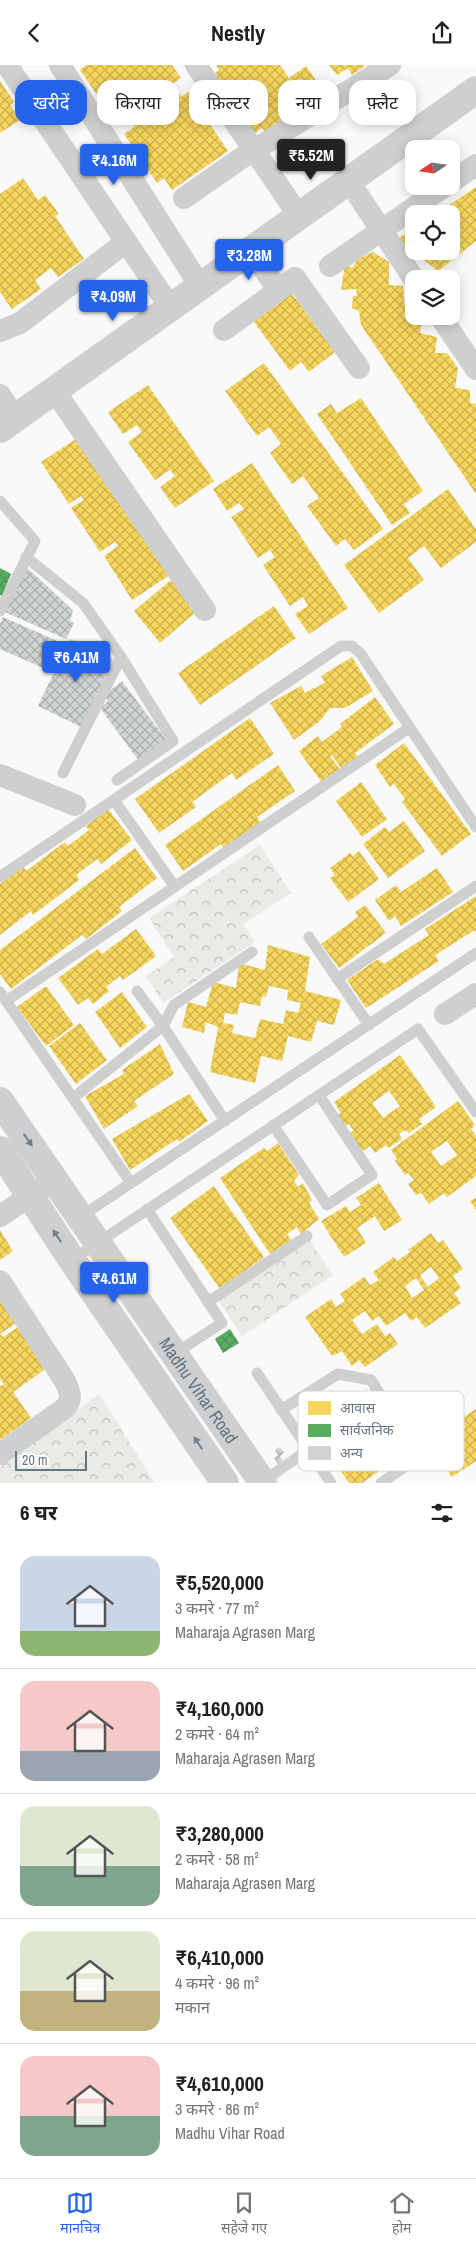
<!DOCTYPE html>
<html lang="hi">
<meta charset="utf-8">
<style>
body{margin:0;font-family:"Archivo Narrow","Noto Sans Devanagari",sans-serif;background:#f2f2f2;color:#202124;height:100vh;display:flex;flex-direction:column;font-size:19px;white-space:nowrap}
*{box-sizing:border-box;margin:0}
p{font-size:16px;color:#757577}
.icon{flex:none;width:28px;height:28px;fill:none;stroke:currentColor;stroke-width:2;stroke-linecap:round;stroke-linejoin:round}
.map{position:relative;height:1418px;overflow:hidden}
.details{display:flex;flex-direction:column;background:#fff;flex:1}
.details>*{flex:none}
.banner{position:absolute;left:15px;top:15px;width:446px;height:45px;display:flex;gap:10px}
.needle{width:32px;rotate:257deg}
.tools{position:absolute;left:405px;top:75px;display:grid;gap:10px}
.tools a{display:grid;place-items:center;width:55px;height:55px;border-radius:10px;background:#fff;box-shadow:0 2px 12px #0003;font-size:25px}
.scale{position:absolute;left:15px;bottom:12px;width:72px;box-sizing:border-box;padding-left:5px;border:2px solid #657683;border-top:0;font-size:14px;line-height:18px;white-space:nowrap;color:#657683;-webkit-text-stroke:4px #fff;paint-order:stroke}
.price{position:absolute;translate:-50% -42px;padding:0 11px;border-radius:5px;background:#2563eb;color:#fff;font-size:16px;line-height:32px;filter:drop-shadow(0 1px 2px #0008)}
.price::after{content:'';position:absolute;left:50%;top:30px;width:15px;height:11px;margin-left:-8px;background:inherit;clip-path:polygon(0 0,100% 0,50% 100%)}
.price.active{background:#222;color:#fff}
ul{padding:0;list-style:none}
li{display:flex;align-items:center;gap:15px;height:125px;padding:0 20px}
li+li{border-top:1px solid #e0e0e0}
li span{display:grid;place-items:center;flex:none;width:140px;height:100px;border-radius:15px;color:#555}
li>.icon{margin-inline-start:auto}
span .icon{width:60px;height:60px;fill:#fffc;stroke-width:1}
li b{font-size:21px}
h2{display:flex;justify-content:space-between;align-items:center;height:60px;padding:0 20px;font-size:21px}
.pill{padding:0 18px;border-radius:15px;background:#fff;box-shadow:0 2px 12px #0003;font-size:18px;line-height:45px}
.pill.active{background:#2563eb;color:#fff}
header{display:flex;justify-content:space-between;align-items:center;height:65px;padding:0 20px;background:#fff;font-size:22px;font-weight:800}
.menu{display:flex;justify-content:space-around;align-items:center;height:70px;border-top:1px solid #e0e0e0;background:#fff;font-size:14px;color:#757577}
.menu a{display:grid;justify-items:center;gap:2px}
.menu .active{color:#2563eb}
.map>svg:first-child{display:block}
.park{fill:url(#park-crowns)}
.homes{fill:url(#homes-cross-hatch);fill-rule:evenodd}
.public{fill:url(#public-cross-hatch)}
.building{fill:url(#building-cross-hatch)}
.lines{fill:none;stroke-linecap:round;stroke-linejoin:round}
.service{stroke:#cecfd0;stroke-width:11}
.minor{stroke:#cecfd0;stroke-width:22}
.tertiary{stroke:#cecfd0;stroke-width:28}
.oneway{fill:#707f8b}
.labels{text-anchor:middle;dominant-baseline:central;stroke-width:5;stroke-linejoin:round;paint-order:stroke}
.street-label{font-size:18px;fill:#657683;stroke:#fff}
.key{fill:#fff;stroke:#d1d6da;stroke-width:1}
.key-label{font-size:14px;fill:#657683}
</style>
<header><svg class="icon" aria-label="back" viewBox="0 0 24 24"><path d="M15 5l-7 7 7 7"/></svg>Nestly<svg class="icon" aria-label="share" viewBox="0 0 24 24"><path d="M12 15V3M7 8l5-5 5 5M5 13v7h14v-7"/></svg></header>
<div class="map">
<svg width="476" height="1418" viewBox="0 0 476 1418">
<defs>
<pattern id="park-crowns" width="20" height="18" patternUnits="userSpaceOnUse" patternTransform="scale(1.25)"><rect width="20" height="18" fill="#e8ebe6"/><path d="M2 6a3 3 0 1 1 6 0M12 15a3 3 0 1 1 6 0" fill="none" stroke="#c0c3c0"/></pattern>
<pattern id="homes-cross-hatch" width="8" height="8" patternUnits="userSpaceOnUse" patternTransform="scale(1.25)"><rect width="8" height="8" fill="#f6d55c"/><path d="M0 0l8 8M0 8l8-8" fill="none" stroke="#cbb151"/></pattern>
<pattern id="public-cross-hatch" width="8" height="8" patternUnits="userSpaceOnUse" patternTransform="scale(1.25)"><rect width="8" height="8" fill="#5aae61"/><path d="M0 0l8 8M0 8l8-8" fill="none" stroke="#4e9255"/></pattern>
<pattern id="building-cross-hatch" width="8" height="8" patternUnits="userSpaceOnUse" patternTransform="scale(1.25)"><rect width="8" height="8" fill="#d0d2d3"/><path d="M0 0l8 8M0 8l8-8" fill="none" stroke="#acafb1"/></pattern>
</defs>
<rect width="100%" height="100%" fill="#f9f9f9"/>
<!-- park -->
<g class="park">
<polygon points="260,780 291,828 243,859 255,877 163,938 146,911 174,892 149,853"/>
<polygon points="308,1173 333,1210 242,1271 217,1233"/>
<polygon points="99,1329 155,1418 0,1418 0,1401"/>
</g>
<!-- homes -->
<g class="homes">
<polygon points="86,0 172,0 181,13 172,19 181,32 188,27 228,86 172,125 164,113 157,118 124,69 134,62 126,48 115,56 80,5"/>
<polygon points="216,0 280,0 289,13 306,1 320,21 312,28 317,36 294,53 287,43 280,48 286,56 267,70 262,63 251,71 235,48 251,36 243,25 227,36 211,11 219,5"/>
<polygon points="329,0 366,0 352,10 348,3 337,10"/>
<polygon points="0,16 14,37 10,40 20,55 0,68"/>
<polygon points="23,113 38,135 45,130 59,149 55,151 84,194 58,212 51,203 35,215 41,224 12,244 0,227 0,129"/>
<polygon points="476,122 476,176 438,206 397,174 414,163 414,186 451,186 451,149 436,149"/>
<polygon points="373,187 389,197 389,220 403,221 404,238 414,243 414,251 419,251 422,256 420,268 437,272 435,288 447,288 458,303 455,323 470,325 470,338 476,339 476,429 361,260 359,246 352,243 353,231 357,231 356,224 341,225 345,200 353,203 357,194"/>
<polygon points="290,226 335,287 309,307 301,297 290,306 252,254"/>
<polygon points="264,298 383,464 354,485 345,474 336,481 307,441 319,433 303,411 292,419 270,388 281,379 269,362 257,371 225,326"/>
<polygon points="148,320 214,416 175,443 160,422 175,411 170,405 155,415 128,377 142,367 137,360 123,369 108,347"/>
<polygon points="361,333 423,426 404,439 410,448 392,460 317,349 331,339 337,348"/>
<polygon points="82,370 173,508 132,535 104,491 118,481 115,477 100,487 71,443 84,435 81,431 69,439 41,397"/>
<polygon points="252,398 348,543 309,569 295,549 308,541 303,532 290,541 263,500 275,492 270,485 258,493 231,452 244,444 239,438 227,446 213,424"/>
<polygon points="448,424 476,464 476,477 441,503 424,481 408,493 424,515 379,548 344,500"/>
<polygon points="171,515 197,546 160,578 134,546"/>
<polygon points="274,541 296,573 200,640 178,608"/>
<polygon points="352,592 373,626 345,643 330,643 320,656 294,675 270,638 301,621 305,628 313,623 314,624 325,617 321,611"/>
<polygon points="375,632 394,659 355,688 358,692 342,704 332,690 330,691 340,704 322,718 299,686 318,671 322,677 342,662 340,659"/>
<polygon points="250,653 274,689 236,715 232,708 192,737 196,742 159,768 135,734"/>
<polygon points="404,678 471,769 442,791 402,737 405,734 394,719 390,722 375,700"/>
<polygon points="278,700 295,726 257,752 261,758 224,784 221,779 183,806 165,780"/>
<polygon points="361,717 387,754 362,772 336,736"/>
<polygon points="108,744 132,775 101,799 97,794 76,810 79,815 33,850 31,846 0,870 0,819 23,801 26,806 65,777 68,781 89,765 86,761"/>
<polygon points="404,756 425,786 388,813 363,779 385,762 389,767"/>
<polygon points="135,783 157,813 119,842 122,846 86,874 82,870 11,924 0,909 0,885"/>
<polygon points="359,786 379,814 348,837 330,813 335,810 330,803 350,788 353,791"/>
<polygon points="437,803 453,827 401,861 395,851 389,856 375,835 396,820 401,827"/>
<polygon points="476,831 476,868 475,865 435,890 439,896 366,943 347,915 378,894 384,899 429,870 425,864"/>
<polygon points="365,840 386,868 339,903 321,879 358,852 355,847"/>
<polygon points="136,864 156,891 123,915 120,911 106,922 109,926 93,939 88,933 78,940 58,913 98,884 102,889"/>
<path d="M 268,880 L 310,892 L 305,926 L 341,935 L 334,960 L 317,956 L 311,977 L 288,971 L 282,996 L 261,991 L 255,1018 L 210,1007 L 218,962 L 206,957 L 204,968 L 182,962 L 188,937 L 206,942 L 213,917 L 236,923 L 239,898 L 265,905 ZM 269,921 L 288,925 L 287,935 L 301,938 L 298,948 L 286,945 L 283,959 L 260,954 L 255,973 L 232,968 L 234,960 L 223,958 L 225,948 L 237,950 L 240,937 L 260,941 L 262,931 L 266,932 Z"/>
<polygon points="46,921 74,960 46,981 17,942"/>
<polygon points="122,927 147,962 120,983 95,947"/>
<polygon points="80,958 107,995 76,1019 49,981"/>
<polygon points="160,979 174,1009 134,1036 138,1041 104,1064 85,1031 124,1009 122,1005"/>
<path d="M 400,990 L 436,1042 L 419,1054 L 422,1059 L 409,1068 L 405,1065 L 399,1069 L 402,1074 L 388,1083 L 386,1080 L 375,1088 L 370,1081 L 363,1086 L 350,1068 L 354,1066 L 349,1059 L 344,1062 L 337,1051 L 341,1048 L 334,1037 ZM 389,1026 L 400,1041 L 383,1053 L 372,1038 Z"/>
<polygon points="189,1029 208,1056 179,1077 177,1074 130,1105 112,1074"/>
<path d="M 458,1036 L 475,1060 L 471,1064 L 476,1071 L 476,1111 L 447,1132 L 444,1128 L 429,1139 L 421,1128 L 416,1130 L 408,1119 L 414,1115 L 408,1108 L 405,1110 L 395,1096 L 397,1094 L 391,1085 ZM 447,1076 L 457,1090 L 441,1101 L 431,1087 Z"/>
<polygon points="278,1078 299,1110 294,1116 298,1122 303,1118 312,1135 309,1138 319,1154 301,1169 297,1162 287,1169 291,1175 270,1189 220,1113 249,1093 253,1098 249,1093 264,1083 267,1086"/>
<polygon points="379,1118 402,1155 384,1166 375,1151 357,1163 366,1178 344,1192 321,1156 346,1141 350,1147 361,1140 356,1133"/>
<polygon points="214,1121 264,1192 220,1224 170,1153"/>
<polygon points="476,1133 476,1145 470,1136"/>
<polygon points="0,1165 13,1186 0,1195"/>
<path d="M 431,1168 L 438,1178 L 443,1175 L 463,1204 L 453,1211 L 461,1223 L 454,1228 L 461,1238 L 425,1263 L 417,1252 L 411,1256 L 405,1248 L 386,1261 L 379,1251 L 372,1256 L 365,1246 L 352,1255 L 362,1269 L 377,1259 L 385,1271 L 390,1268 L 398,1279 L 365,1302 L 359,1295 L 352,1301 L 342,1286 L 332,1291 L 305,1252 L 331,1234 L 336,1242 L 345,1236 L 340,1229 L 364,1212 L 370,1220 L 379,1215 L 373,1207 L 394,1192 L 397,1196 L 410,1187 L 408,1185 ZM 431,1202 L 439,1213 L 428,1222 L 420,1210 ZM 416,1213 L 424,1225 L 412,1233 L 405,1221 Z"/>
<polygon points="0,1232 18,1257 0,1269 3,1272 21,1260 44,1305 13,1327 31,1353 0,1375 0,1321 4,1319 0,1314"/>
<polygon points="367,1325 408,1386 362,1418 349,1418 311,1363"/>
<polygon points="476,1344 476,1396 452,1412 428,1375"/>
</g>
<!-- public -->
<g class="public">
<polygon points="0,503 11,509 2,531 0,530"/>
<polygon points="230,1264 239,1278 223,1288 215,1274"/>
</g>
<!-- building -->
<g class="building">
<polygon points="25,501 73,545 70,556 74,558 66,574 5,547"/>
<polygon points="3,552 62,578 50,606 0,584 0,558"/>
<polygon points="70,574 113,594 81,662 38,641"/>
<polygon points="122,616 167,676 139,696 100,643 108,636 104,630"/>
<polygon points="280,1382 284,1388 280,1391 283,1396 278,1399 274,1393 278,1390 275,1385"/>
</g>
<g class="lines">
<!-- service -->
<g class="service">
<polyline points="0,436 35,476 0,546"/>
<polyline points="26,492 83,538 121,592 173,676 117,715"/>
<polyline points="63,708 121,592"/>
<polyline points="114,735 175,822"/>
<polyline points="0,812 341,581 352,581 361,589 476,762"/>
<polyline points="309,872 369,960"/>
<polyline points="337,914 476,821"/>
<polyline points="137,926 163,961 225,1056"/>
<polyline points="0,927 131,1118"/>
<polyline points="6,936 409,663"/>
<polyline points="73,1033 163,961 174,940 252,887"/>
<polyline points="273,1060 327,1140 372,1110 319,1030"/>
<polyline points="147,1144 222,1258 174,1289"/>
<polyline points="80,1152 476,888"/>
<polyline points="72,1195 418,964 476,1047"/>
<polyline points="208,1237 307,1171"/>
<polyline points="257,1308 331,1418"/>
<polyline points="281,1345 338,1309 371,1315 419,1392 381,1418"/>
<polyline points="262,1417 308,1385"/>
</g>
<!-- minor -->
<g class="minor">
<polyline points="7,0 170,242"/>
<polyline points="60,0 200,221"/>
<polyline points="196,0 299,151"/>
<polyline points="348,115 414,214"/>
<polyline points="451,117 476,100"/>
<polyline points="184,133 240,94 390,0"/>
<polyline points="251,185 278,225"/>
<polyline points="330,201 445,121"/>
<polyline points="440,251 476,304"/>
<polyline points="224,265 295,213 359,303"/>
<polyline points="0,266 20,258 126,177"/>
<polyline points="54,325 205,545"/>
<polyline points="0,330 15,353"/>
<polyline points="0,710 75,740"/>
<polyline points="445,949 476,929"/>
<polyline points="0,1151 45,1121"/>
<path d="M 0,1216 L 65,1316 C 70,1327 73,1334 65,1343 L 0,1389"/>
</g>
<!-- tertiary -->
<g class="tertiary">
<polyline points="0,364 476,25"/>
<path id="s1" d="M 0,1036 L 263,1418"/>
<polyline points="0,1085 72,1195 225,1418"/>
</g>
</g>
<!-- one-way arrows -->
<defs><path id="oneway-solid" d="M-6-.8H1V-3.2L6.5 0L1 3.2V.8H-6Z" transform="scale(1.25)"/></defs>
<g class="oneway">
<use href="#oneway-solid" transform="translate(28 1075) rotate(55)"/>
<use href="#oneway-solid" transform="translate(57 1171) rotate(-123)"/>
<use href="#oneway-solid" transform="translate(198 1378) rotate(-124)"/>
</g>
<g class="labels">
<!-- street labels -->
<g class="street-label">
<text stroke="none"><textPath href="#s1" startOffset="351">Madhu Vihar Road</textPath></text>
</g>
</g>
<!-- legend -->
<rect x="298" y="1326" width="166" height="80" rx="8" class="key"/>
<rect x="308" y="1336" width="23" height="14" fill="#f6d55c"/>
<rect x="308" y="1359" width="23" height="13" fill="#5aae61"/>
<rect x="308" y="1381" width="23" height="14" fill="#d0d2d3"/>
<g class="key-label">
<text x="340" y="1348">आवास</text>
<text x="340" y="1370">सार्वजनिक</text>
<text x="340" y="1393">अन्य</text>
</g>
</svg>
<div class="tools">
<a><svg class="needle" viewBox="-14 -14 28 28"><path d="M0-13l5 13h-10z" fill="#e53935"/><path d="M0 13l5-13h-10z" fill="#757577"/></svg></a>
<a><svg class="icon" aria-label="locate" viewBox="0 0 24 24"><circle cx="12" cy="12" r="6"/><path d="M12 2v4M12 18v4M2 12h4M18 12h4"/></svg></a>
<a><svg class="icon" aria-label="layers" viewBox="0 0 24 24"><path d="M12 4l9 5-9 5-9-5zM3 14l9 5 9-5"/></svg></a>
</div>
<div class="scale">20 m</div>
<b class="price active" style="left:311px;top:116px">₹5.52M</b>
<b class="price" style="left:114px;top:121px">₹4.16M</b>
<b class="price" style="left:249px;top:216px">₹3.28M</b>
<b class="price" style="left:113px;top:257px">₹4.09M</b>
<b class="price" style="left:76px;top:618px">₹6.41M</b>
<b class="price" style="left:114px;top:1239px">₹4.61M</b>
<div class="banner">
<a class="pill active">खरीदें</a>
<a class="pill">किराया</a>
<a class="pill">फ़िल्टर</a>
<a class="pill">नया</a>
<a class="pill">फ़्लैट</a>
</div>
</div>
<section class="details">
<h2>6 घर<svg class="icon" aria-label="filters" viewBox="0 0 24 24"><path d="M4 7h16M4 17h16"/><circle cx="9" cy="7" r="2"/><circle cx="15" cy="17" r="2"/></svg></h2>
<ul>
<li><span style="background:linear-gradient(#c9d6e8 75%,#8fb573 0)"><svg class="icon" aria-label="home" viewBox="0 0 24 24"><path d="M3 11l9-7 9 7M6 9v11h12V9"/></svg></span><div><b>₹5,520,000</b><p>3 कमरे · 77 m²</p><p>Maharaja Agrasen Marg</p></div></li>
<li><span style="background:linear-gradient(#f6c9c9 70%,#9aa5b1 0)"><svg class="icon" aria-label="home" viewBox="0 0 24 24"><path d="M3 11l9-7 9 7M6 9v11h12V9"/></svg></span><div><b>₹4,160,000</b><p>2 कमरे · 64 m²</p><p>Maharaja Agrasen Marg</p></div></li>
<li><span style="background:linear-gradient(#dfe7d0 60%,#7fa58c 0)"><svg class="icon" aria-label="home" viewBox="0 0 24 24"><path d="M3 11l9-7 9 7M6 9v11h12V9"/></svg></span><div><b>₹3,280,000</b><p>2 कमरे · 58 m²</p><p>Maharaja Agrasen Marg</p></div></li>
<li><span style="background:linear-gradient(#dfe7d0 60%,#c2b280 0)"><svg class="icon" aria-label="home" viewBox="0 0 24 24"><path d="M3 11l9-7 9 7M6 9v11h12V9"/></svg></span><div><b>₹6,410,000</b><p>4 कमरे · 96 m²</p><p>मकान</p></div></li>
<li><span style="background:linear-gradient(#f6c9c9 60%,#7fa58c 0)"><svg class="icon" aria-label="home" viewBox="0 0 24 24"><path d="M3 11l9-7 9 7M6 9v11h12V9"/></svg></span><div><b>₹4,610,000</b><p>3 कमरे · 86 m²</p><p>Madhu Vihar Road</p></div></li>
</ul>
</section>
<nav class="menu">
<a class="active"><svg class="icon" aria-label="map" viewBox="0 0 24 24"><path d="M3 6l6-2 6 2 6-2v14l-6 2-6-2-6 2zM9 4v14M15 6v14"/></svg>मानचित्र</a>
<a><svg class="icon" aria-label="saved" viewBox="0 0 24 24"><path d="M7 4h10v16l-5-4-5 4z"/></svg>सहेजे गए</a>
<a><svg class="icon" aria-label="home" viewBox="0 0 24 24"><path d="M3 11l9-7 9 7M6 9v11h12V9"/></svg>होम</a>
</nav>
